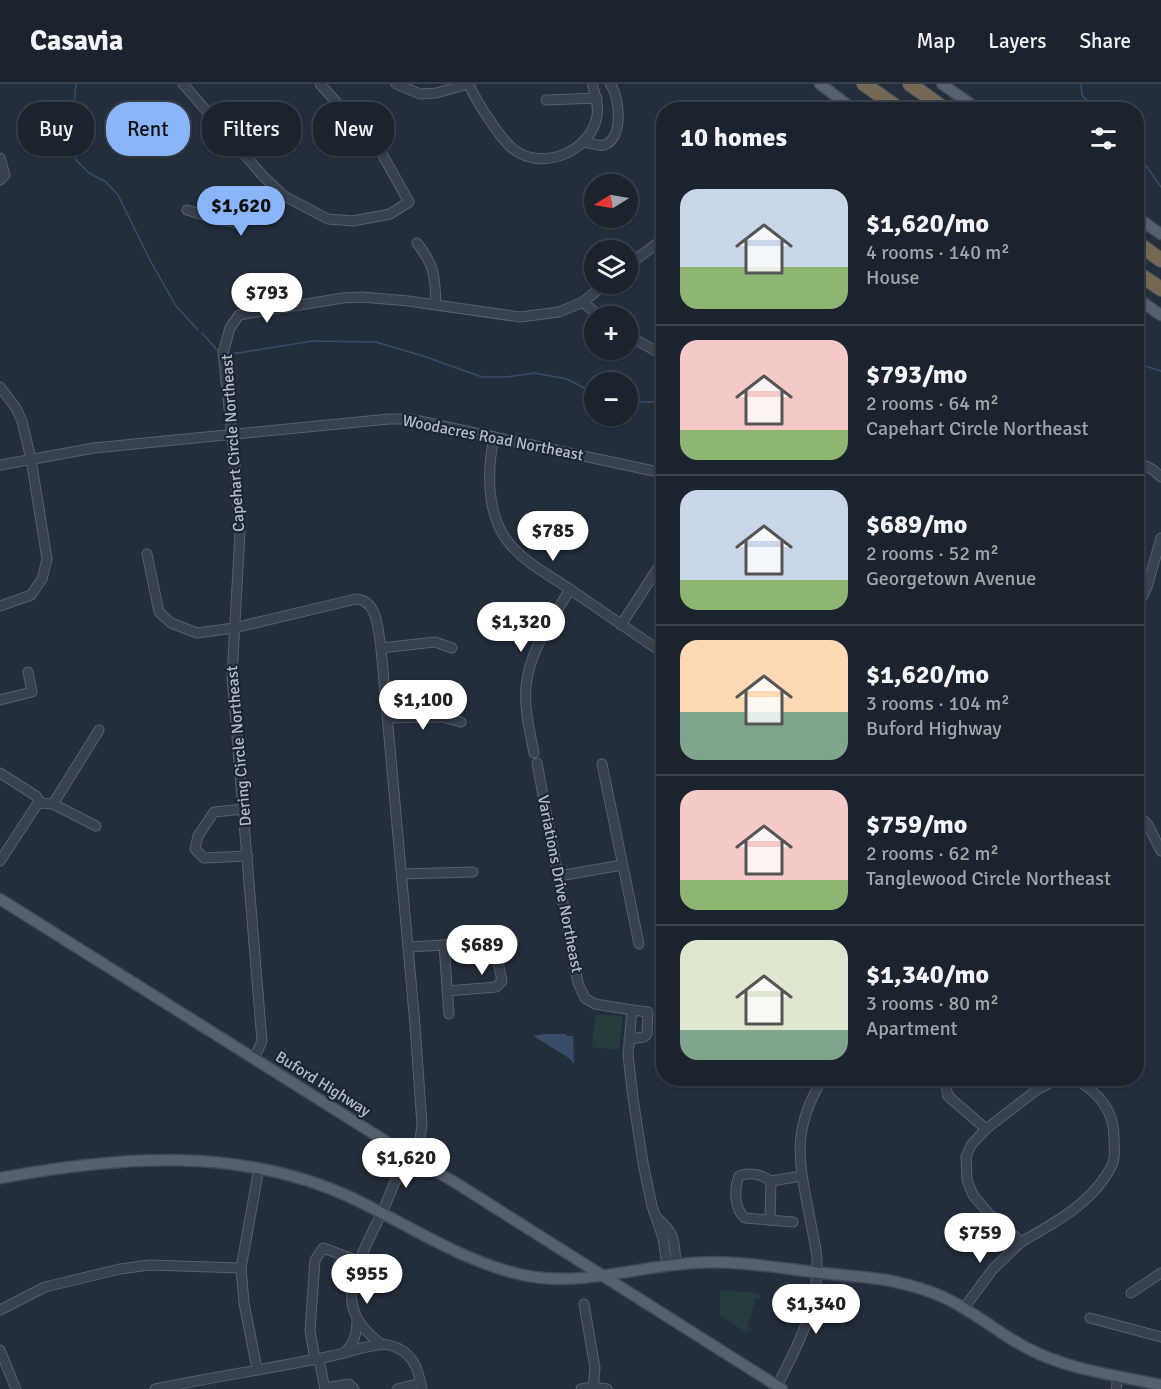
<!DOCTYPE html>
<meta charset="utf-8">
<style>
body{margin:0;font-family:Signika,sans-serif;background:#282f3a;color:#f1f3f6;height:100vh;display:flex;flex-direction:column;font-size:22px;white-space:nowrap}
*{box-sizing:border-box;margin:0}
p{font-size:20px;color:#a0a4aa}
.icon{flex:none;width:33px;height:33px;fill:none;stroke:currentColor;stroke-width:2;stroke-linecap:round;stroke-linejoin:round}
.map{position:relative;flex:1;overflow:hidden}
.side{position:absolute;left:656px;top:18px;width:488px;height:984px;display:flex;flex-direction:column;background:#1b232e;border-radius:24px;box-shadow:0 2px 4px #0004,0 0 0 2px #39404a}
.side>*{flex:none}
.banner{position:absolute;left:18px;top:18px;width:548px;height:54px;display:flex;gap:12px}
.needle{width:39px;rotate:259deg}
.controls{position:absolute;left:584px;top:90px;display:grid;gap:12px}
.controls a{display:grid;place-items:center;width:54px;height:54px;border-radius:50%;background:#1b232e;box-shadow:0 2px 4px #0004,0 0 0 2px #39404a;font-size:30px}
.price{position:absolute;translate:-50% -51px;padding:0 14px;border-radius:21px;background:#fff;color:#222;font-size:20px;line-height:39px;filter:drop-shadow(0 2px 3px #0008)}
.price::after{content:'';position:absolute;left:50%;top:36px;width:18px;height:14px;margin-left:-9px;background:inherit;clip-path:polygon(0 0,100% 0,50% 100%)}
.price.active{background:#8ab4f8;color:#111}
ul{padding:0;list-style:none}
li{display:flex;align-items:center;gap:18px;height:150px;padding:0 24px}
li+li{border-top:2px solid #39404a}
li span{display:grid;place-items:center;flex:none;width:168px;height:120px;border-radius:18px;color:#555}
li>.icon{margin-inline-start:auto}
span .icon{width:72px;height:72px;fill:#fffc;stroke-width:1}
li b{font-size:26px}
h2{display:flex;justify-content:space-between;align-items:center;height:72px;padding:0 24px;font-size:26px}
.pill{padding:0 21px;border-radius:24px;background:#1b232e;box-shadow:0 2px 4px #0004,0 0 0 2px #39404a;font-size:21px;line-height:54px}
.pill.active{background:#8ab4f8;color:#111}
header{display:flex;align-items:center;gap:36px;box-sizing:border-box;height:84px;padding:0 30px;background:#1b232e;border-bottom:2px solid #39404a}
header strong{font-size:28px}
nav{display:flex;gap:33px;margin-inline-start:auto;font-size:21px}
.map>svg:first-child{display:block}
.green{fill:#263c3f}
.water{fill:#394c67}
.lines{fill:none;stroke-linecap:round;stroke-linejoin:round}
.stream{stroke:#394c67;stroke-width:1.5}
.minor-casing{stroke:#565f6c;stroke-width:11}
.major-casing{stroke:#414a57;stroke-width:13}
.highway-casing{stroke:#434c59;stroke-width:16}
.minor{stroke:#38414e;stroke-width:9}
.major{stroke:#56606e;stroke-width:10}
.highway{stroke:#746855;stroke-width:14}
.labels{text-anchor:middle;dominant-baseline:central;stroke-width:4.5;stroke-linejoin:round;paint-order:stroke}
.street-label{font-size:16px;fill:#b4bcc9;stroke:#1d2633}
</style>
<header>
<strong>Casavia</strong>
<nav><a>Map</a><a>Layers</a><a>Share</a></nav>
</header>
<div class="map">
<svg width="1161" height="1305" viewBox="0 0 1161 1305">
<rect width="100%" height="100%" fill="#242f3e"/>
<!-- green -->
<g class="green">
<polygon points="595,931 623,932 619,966 592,963"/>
<polygon points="722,1206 756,1209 760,1211 760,1214 755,1215 748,1242 748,1244 752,1244 750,1247 745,1248 720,1231 720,1208"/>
</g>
<!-- water -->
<polygon class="water" points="546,950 565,950 567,952 573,952 574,980 569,974 533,952"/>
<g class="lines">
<!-- stream -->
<g class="stream">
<polyline points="76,0 73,30 73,67 76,76 89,89 106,98 118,111 151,178 176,222 198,246"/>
<polyline points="1081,0 1082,11 1096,26"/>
<polyline points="1136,67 1161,103"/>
<polyline points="202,249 219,268"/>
<polyline points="226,269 238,269 313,257 376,258 426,273 482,293 506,293 535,289 567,295 594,309"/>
<polyline points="1136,279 1161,287"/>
<polyline points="627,318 663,318"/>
</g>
<defs>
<g id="minor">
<polyline points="183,0 263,92 284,112 328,135 353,137 390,130 409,118 381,68 320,0"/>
<polyline points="396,0 420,10 436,9 469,0"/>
<path d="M 469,0 C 475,16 500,54 513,65 C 543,88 591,67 597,32 C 599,21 595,10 592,0"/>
<polyline points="546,16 597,14"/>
<path d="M 585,58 C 591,59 598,63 604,61 C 624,55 620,12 610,0"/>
<polyline points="0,74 5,91 0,96"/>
<polyline points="187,126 220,136 241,139 284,112"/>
<path d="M 417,159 C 435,182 435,192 436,221"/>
<polyline points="627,182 663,155"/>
<polyline points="583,218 599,232"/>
<polyline points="627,251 663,271"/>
<polyline points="0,303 16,324 22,337 31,375 47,475 42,495 31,511 0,522"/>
<path d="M 494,353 C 487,387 486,431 509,459 C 525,479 551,492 571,506 C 602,527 632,548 663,569"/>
<path d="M 1136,380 C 1147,381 1153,385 1161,393"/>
<polyline points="0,381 94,364 389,335 410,335 429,339 663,389"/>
<path d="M 147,470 L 159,528 L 171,539 L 197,549 L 234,544 L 356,515 C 378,516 378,547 381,564 L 415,941 L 422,1041 L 417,1077"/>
<polyline points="1136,525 1147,503 1161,454"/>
<polyline points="621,541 663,476"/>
<polyline points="381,564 435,558 452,564"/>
<polyline points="0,616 32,608 28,588"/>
<polyline points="388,634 442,633 461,638"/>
<path d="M 534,669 C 530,648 524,625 526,603 C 529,567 552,536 570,505"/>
<polyline points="537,679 578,899 585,914 595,920 632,926 628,971 633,1014 643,1079 652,1122 663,1154 667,1181"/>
<polyline points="602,680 639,860"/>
<polyline points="0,689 36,712 41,719"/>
<polyline points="53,720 96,742"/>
<polyline points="244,725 214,728 198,752 195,765 204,774 248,772"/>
<polyline points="1136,729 1148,741 1161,767"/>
<polyline points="0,777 36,722 41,719 53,720 99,646"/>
<polyline points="402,790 473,788"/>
<polyline points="559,792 622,781"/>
<polyline points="444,861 449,930"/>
<polyline points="408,863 513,857"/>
<polyline points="447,907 496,903 502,897 494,858"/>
<polyline points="629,955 644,953 647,950 648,928 632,926"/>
<polyline points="254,975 262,957 232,592 240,449 235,380 223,269 230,244 239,231 343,214 362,213 408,217 520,233 559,228 583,218 605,200"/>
<polyline points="944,994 948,1012 986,1045"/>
<path d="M 1075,995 C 1098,1008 1114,1026 1114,1053 C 1114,1062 1116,1074 1112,1081 C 1094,1118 1055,1139 1021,1158 L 989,1130 L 973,1111 L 967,1096 L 966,1073 L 971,1061 L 986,1045 L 1038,1005 L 1056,996 Z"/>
<path d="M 656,1133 C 676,1150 674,1156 676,1180"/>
<polyline points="770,1136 771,1097"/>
<path d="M 793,1138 L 745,1134 C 734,1125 734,1105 739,1092 C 749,1088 761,1090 771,1097 L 802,1092"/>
<polyline points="1131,1209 1161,1189"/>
<polyline points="584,1220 595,1284 593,1305"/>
<polyline points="964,1224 993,1185 1021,1158"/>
<polyline points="0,1226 45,1203 120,1185 149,1181 241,1184"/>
<polyline points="1090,1234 1161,1253"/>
<path d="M 381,1260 C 367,1249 355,1237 352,1219 C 348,1190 373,1148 385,1122 C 392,1105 399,1088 406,1070"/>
<polyline points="0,1266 16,1305"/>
<path d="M 344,1269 C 354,1260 357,1250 357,1236"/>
<polyline points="315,1275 310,1247 315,1176 323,1164 361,1178"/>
<polyline points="319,1275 325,1305"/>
<polyline points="257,1285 244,1219 241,1184 259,1084"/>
<path d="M 777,1302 C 797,1263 819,1222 817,1177 C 817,1165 813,1152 811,1140 C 800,1080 789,1050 823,994"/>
<polyline points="325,1304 349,1300 354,1305"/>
<path d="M 155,1305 C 214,1293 273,1284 331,1272 C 347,1269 376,1258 389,1261 C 413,1267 418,1284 422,1305"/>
<polyline points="397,1305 421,1299"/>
<polyline points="581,1305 594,1303 607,1305"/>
<polyline points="1116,1305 1118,1293"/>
</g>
<g id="major">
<polyline points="820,0 854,26"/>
<polyline points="942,0 979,26"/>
<polyline points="1136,133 1161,150"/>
<polyline points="1136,214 1161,231"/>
<polyline points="0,815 406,1070 456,1099 782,1305"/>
<path d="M 0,1094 C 117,1072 241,1062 352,1114 C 405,1139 465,1179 523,1191 C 580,1203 635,1183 692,1179 C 732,1176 774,1183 813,1188 C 837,1191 862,1192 886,1196 C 913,1201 942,1210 965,1225 C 986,1237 1005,1253 1027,1264 C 1068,1286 1116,1291 1161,1301"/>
</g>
<g id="highway">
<polyline points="864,0 901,26"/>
<polyline points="910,0 946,26"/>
<polyline points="1136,158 1161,176"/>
<polyline points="1136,188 1161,205"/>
</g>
</defs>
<!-- minor casing -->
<use href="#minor" class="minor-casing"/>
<!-- major casing -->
<use href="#major" class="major-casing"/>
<!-- highway casing -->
<use href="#highway" class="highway-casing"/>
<!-- minor -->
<use href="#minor" class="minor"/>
<!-- major -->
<use href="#major" class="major"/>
<!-- highway -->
<use href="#highway" class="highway"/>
</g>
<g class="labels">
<!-- street labels -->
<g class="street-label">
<text transform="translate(493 354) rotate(11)">Woodacres Road Northeast</text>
<text transform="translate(233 359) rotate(-94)">Capehart Circle Northeast</text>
<text transform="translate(239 662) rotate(-95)">Dering Circle Northeast</text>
<text transform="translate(560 800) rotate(79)">Variations Drive Northeast</text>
<text transform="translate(323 1000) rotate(32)">Buford Highway</text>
</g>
</g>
</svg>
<div class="controls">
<a><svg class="needle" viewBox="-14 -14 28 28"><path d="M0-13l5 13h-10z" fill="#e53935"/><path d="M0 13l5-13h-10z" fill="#a0a4aa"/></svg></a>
<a><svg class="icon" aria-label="layers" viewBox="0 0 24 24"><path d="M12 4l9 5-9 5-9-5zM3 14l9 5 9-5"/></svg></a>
<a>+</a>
<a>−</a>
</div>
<b class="price active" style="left:241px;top:153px">$1,620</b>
<b class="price" style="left:267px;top:240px">$793</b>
<b class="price" style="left:553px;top:478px">$785</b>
<b class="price" style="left:521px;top:569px">$1,320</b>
<b class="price" style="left:423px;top:647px">$1,100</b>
<b class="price" style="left:482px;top:892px">$689</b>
<b class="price" style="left:406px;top:1105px">$1,620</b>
<b class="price" style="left:980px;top:1180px">$759</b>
<b class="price" style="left:367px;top:1221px">$955</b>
<b class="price" style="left:816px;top:1251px">$1,340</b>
<div class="banner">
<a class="pill">Buy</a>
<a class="pill active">Rent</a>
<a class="pill">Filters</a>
<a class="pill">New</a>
</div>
<section class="side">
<h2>10 homes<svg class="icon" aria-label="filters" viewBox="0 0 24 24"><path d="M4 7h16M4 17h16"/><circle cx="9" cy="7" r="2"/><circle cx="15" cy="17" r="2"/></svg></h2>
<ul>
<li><span style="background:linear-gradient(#c9d6e8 65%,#8fb573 0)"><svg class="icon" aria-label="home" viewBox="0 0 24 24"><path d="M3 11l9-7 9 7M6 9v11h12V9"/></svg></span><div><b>$1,620/mo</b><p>4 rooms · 140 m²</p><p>House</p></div></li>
<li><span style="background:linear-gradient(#f6c9c9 75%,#8fb573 0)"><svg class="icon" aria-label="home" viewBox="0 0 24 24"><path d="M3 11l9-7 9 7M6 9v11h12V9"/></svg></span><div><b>$793/mo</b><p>2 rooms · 64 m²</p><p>Capehart Circle Northeast</p></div></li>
<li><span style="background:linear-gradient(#c9d6e8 75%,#8fb573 0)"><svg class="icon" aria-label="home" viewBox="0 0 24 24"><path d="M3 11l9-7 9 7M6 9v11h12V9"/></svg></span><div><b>$689/mo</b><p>2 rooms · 52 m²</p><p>Georgetown Avenue</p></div></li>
<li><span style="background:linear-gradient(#ffd9b3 60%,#7fa58c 0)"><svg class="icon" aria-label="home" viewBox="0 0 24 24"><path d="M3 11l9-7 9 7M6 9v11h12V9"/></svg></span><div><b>$1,620/mo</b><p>3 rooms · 104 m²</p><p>Buford Highway</p></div></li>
<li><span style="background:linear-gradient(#f6c9c9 75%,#8fb573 0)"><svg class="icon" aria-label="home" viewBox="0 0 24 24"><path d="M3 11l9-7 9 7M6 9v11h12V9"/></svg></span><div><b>$759/mo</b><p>2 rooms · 62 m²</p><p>Tanglewood Circle Northeast</p></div></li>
<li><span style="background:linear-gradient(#dfe7d0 75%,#7fa58c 0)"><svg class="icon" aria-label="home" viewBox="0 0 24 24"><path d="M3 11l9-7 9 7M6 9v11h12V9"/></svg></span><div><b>$1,340/mo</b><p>3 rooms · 80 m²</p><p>Apartment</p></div></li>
</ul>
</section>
</div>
